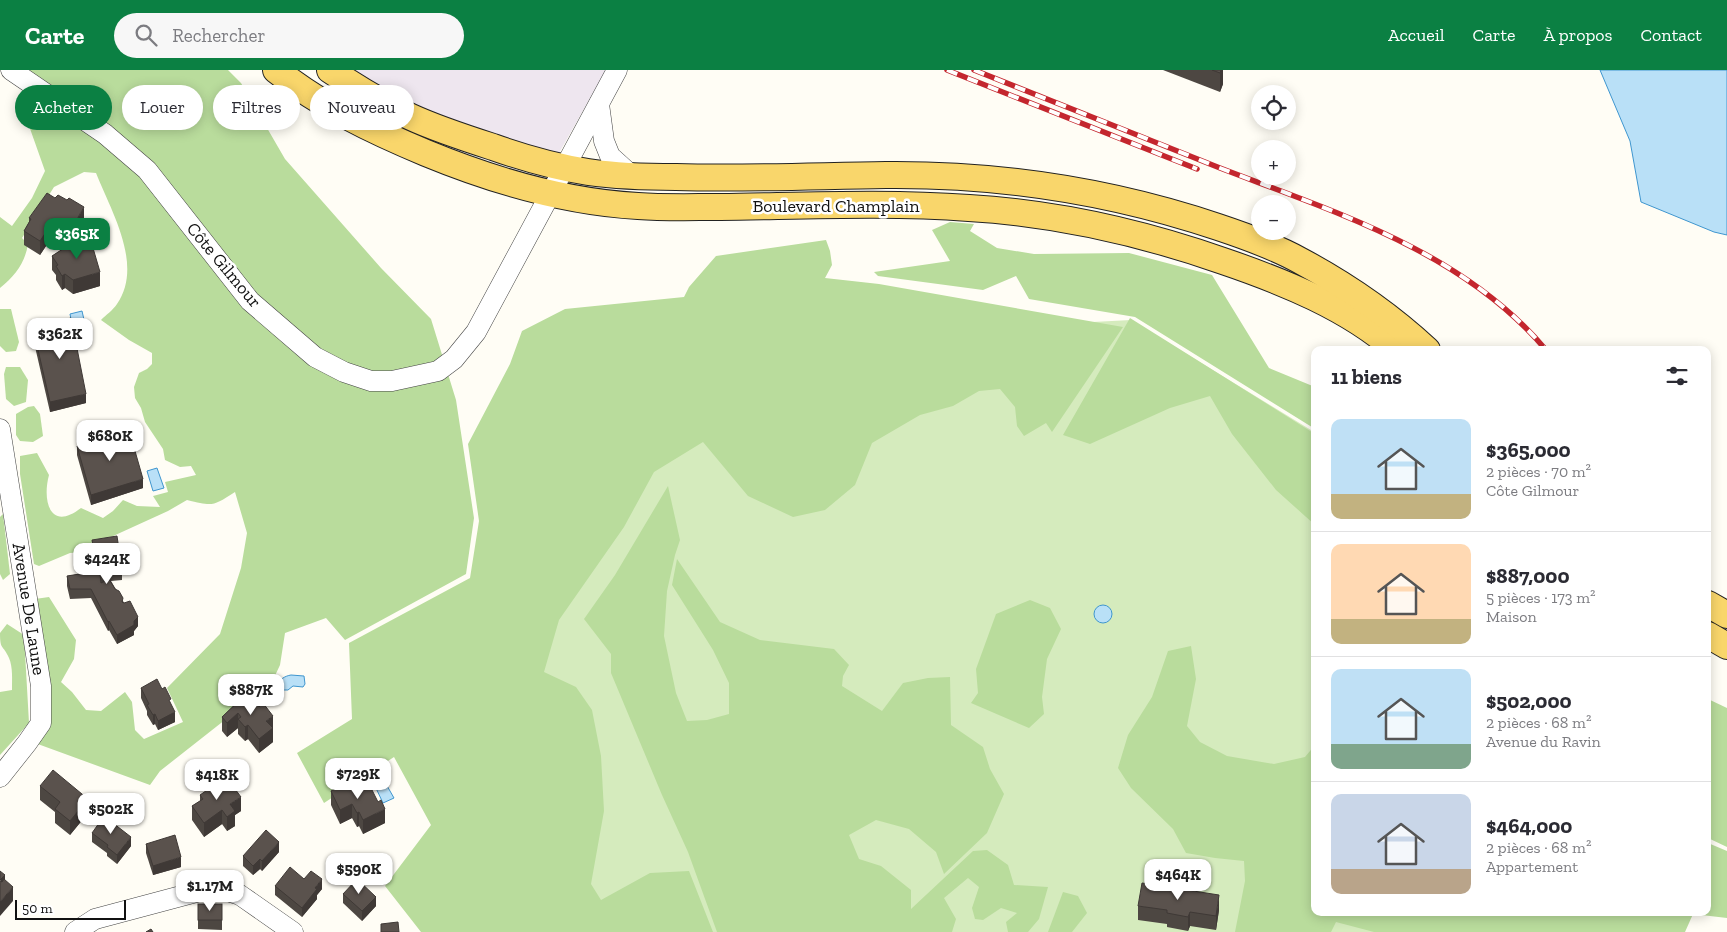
<!DOCTYPE html>
<html lang="fr">
<meta charset="utf-8">
<style>
body{margin:0;font-family:"Zilla Slab",serif;background:#f7f7f7;color:#2b2b33;height:100vh;display:flex;flex-direction:column;font-size:19px;white-space:nowrap}
*{box-sizing:border-box;margin:0}
p{font-size:16px;color:#7c7c81}
.icon{flex:none;width:28px;height:28px;fill:none;stroke:currentColor;stroke-width:2;stroke-linecap:round;stroke-linejoin:round}
.map{position:relative;flex:1;overflow:hidden}
.side{position:absolute;left:1311px;top:276px;width:400px;height:570px;display:flex;flex-direction:column;background:#fff;border-radius:10px;box-shadow:0 2px 12px #0003}
.side>*{flex:none}
.hud{position:absolute;left:15px;top:15px;width:475px;height:45px;display:flex;gap:10px}
.buttons{position:absolute;left:1251px;top:15px;display:grid;gap:10px}
.buttons a{display:grid;place-items:center;width:45px;height:45px;border-radius:50%;background:#fff;box-shadow:0 2px 12px #0003;font-size:25px}
.scale{position:absolute;left:15px;bottom:12px;width:111px;box-sizing:border-box;padding-left:5px;border:2px solid #111;border-top:0;font-size:14px;line-height:18px;white-space:nowrap;color:#111;-webkit-text-stroke:4px #fff;paint-order:stroke}
.price{position:absolute;translate:-50% -42px;padding:0 11px;border-radius:10px;background:#fff;color:#222;font-size:16px;line-height:32px;filter:drop-shadow(0 1px 2px #0008)}
.price::after{content:'';position:absolute;left:50%;top:30px;width:15px;height:11px;margin-left:-8px;background:inherit;clip-path:polygon(0 0,100% 0,50% 100%)}
.price.selected{background:#0b8043;color:#fff}
ul{padding:0;list-style:none}
li{display:flex;align-items:center;gap:15px;height:125px;padding:0 20px}
li+li{border-top:1px solid #e1e1e2}
li span{display:grid;place-items:center;flex:none;width:140px;height:100px;border-radius:10px;color:#555}
li>.icon{margin-inline-start:auto}
span .icon{width:60px;height:60px;fill:#fffc;stroke-width:1}
li b{font-size:21px}
h2{display:flex;justify-content:space-between;align-items:center;height:60px;padding:0 20px;font-size:21px}
.tag{padding:0 18px;border-radius:22px;background:#fff;box-shadow:0 2px 12px #0003;font-size:18px;line-height:45px}
.tag.selected{background:#0b8043;color:#fff}
header{display:flex;align-items:center;gap:30px;box-sizing:border-box;height:70px;padding:0 25px;background:#0b8043;color:#fff}
header strong{font-size:24px}
nav{display:flex;gap:28px;margin-inline-start:auto;font-size:18px}
.search{width:350px;height:45px;background:#f7f7f7;display:flex;align-items:center;gap:12px;box-sizing:border-box;padding:0 18px;border-radius:28px;color:#7c7c81;font-size:19px}
.map>svg:first-child{display:block}
.industrial{fill:#eee6ef}
.green{fill:#d5ebbd}
.forest{fill:#b9dc9c}
.water{fill:#b9e0f7;stroke:#3f96cf}
.lines{fill:none;stroke-linecap:round;stroke-linejoin:round}
.minor-casing{stroke:#444;stroke-width:21}
.major-casing{stroke:#222;stroke-width:28}
.minor{stroke:#fff;stroke-width:20}
.major{stroke:#f9d66b;stroke-width:26}
.rail-casing{stroke:#c4262e;stroke-width:5.5}
.rail{stroke:#fff;stroke-width:4;stroke-dasharray:11;stroke-linecap:butt}
.wall{fill:#4d4742}
.shaded-wall{fill:#3f3936}
.building{fill:#5a524d;stroke:#3f3936}
.labels{text-anchor:middle;dominant-baseline:central;stroke-width:5;stroke-linejoin:round;paint-order:stroke}
.street-label{font-size:18px;fill:#111;stroke:#fff}
</style>
<header>
<strong>Carte</strong>
<div class="search"><svg class="icon" aria-label="search" viewBox="0 0 24 24"><circle cx="10" cy="10" r="6"/><path d="M15 15l6 6"/></svg>Rechercher</div>
<nav><a>Accueil</a><a>Carte</a><a>À propos</a><a>Contact</a></nav>
</header>
<div class="map">
<svg width="1727" height="862" viewBox="0 0 1727 862">
<rect width="100%" height="100%" fill="#fffdf5"/>
<!-- industrial -->
<polygon class="industrial" points="352,0 606,0 559,83 527,76 465,55 415,36"/>
<!-- green -->
<polygon class="green" points="1131,250 1311,360 1315,366 1315,842 1650,862 508,862 543,281"/>
<!-- forest -->
<g class="forest">
<path d="M 27,0 L 228,0 L 241,13 L 285,89 L 381,198 L 431,249 L 456,330 L 474,448 L 466,504 L 345,570 L 326,548 L 285,563 L 280,595 L 266,625 L 249,631 L 160,701 L 150,715 L 35,673 L 35,529 L 49,527 L 76,570 L 74,589 L 61,612 L 72,622 L 86,640 L 101,641 L 125,622 L 132,632 L 135,660 L 144,669 L 183,652 L 167,618 L 220,564 L 241,498 L 247,463 L 235,422 C 212,437 213,436 187,430 L 168,441 L 111,467 L 93,471 L 84,482 L 70,483 L 39,496 L 34,494 L 20,404 L 20,386 L 37,383 L 49,405 C 42,431 50,462 81,438 L 103,448 L 113,441 L 123,430 L 137,436 L 160,437 L 153,426 L 168,422 L 165,412 L 196,405 L 191,396 L 180,397 L 165,390 L 163,379 L 145,352 L 141,338 L 135,328 L 134,317 L 139,303 L 147,299 L 152,294 L 152,283 L 129,270 L 101,250 C 106,245 113,240 117,234 C 144,195 111,141 96,103 L 84,102 L 54,117 L 22,168 L 28,174 C 25,193 15,206 0,218 L 0,147 L 12,156 L 32,128 L 45,101 L 28,53 Z"/>
<polygon points="950,152 974,154 970,161 997,178 1034,184 1129,183 1212,205 1269,298 1315,317 1315,359 1135,247 1029,229 1016,206 983,220 878,206 874,202 950,191 932,160"/>
<polygon points="826,170 830,181 832,195 825,208 879,214 1123,257 1052,362 1046,353 1024,366 1017,356 1015,337 1000,319 979,321 953,336 920,345 872,373 855,415 825,440 793,447 748,426 703,372 654,402 624,457 559,550 544,602 576,617 592,640 601,686 604,741 591,814 601,830 650,803 689,801 713,862 421,862 385,816 431,755 394,687 324,733 297,683 352,649 349,573 470,508 479,451 468,374 510,294 522,261 565,239 684,227 689,217 716,186"/>
<polygon points="0,239 11,239 19,272 16,281 6,282 0,276"/>
<polygon points="1130,248 1315,364 1315,455 1276,420 1232,364 1210,326 1170,338 1090,374 1063,365"/>
<polygon points="6,297 20,297 28,310 26,332 14,336 6,329 4,304"/>
<polygon points="34,336 40,344 43,366 33,372 20,371 16,365 16,344 28,337"/>
<polygon points="668,416 680,470 675,485 667,521 664,566 676,623 687,651 707,650 729,644 729,613 713,580 672,515 677,489 720,552 760,570 834,579 849,595 843,606 842,616 882,641 903,613 928,608 950,607 951,655 983,677 990,699 1004,724 987,763 944,804 936,782 909,759 876,750 849,765 859,789 881,796 911,820 911,839 973,781 987,780 1008,795 1014,815 1048,817 1039,849 1028,862 1008,862 1006,852 1017,843 1001,838 983,850 975,849 972,838 979,817 968,808 944,828 956,849 952,862 717,862 688,782 662,725 611,603 611,584 584,549 615,505"/>
<polygon points="3,444 10,504 3,510 0,504 0,447"/>
<polygon points="1030,530 1050,538 1061,559 1047,589 1042,627 1044,644 1029,658 971,633 978,623 976,599 996,544"/>
<path d="M 7,554 L 24,565 L 29,653 L 0,685 L 0,622 L 12,620 C 12,610 13,597 9,588 C 3,574 0,581 0,563 Z"/>
<polygon points="1191,576 1196,609 1187,656 1200,672 1227,686 1274,694 1305,687 1315,675 1315,842 1708,842 1708,773 1727,781 1727,848 1693,844 1685,862 1374,862 1336,852 1331,862 1235,862 1245,811 1244,791 1215,788 1186,783 1173,759 1131,718 1118,698 1128,665 1152,627 1168,581"/>
<polygon points="1708,629 1727,638 1727,777 1708,768"/>
<polygon points="1063,822 1078,826 1087,843 1072,862 1048,862"/>
</g>
<!-- water -->
<g class="water">
<polygon points="1600,0 1727,0 1727,165 1714,162 1641,132 1630,71"/>
<polygon points="82,241 88,267 75,270 70,244"/>
<polygon points="157,398 164,418 153,421 147,401"/>
<circle cx="1103" cy="544" r="9"/>
<path d="M 291,605 L 304,606 L 305,614 L 303,617 L 293,616 L 288,620 L 281,620 L 278,614 C 280,609 285,606 291,605 Z"/>
<polygon points="382,707 394,728 383,733 375,716 372,717 371,713"/>
</g>
<g class="lines">
<defs>
<g id="minor">
<polyline points="11,0 105,64 147,100 250,231 315,287 344,302 371,311 392,311 438,301 454,289 476,262 617,0"/>
<polyline points="599,34 604,71 610,86 631,105"/>
<polyline points="0,359 41,616 41,653 27,673 0,707"/>
<polyline points="75,862 95,849 215,817 240,825 293,862"/>
</g>
<g id="major">
<path d="M 276,0 C 321,36 373,61 426,83 C 494,111 564,132 638,136 C 665,138 693,137 720,137 C 803,136 886,132 969,138 C 1054,143 1143,163 1223,191 C 1282,211 1349,238 1396,280"/>
<path d="M 330,0 C 355,17 383,34 411,47 C 437,59 465,68 493,77 C 524,88 556,97 588,102 C 617,106 647,107 676,107 C 746,109 815,106 886,105 C 998,104 1111,121 1218,157 C 1245,166 1274,176 1299,190 C 1346,215 1388,244 1427,280"/>
<polyline points="1708,534 1727,545"/>
<polyline points="1708,565 1727,576"/>
</g>
</defs>
<!-- minor casing -->
<use href="#minor" class="minor-casing"/>
<!-- major casing -->
<use href="#major" class="major-casing"/>
<!-- minor -->
<use href="#minor" class="minor"/>
<!-- major -->
<use href="#major" class="major"/>
<defs>
<g id="rail">
<polyline points="947,0 1197,99"/>
<path d="M 974,0 C 1056,33 1138,65 1220,98 C 1335,142 1464,182 1546,280"/>
</g>
</defs>
<!-- rail casing -->
<use href="#rail" class="rail-casing"/>
<!-- rail -->
<use href="#rail" class="rail"/>
</g>
<!-- wall -->
<g class="wall">
<polygon points="1163,0 1223,0 1223,14 1220,22"/>
<polygon points="29,148 84,152 71,174 100,216 73,224 65,218 62,220 56,210 56,205 52,200 52,186 69,175 66,173 63,178 50,170 40,185 24,175 24,161 29,152"/>
<polygon points="33,258 86,333 50,342 33,268"/>
<polygon points="77,376 143,418 91,435 77,385"/>
<polygon points="92,470 122,500 122,510 111,511 138,556 134,561 134,565 117,574 109,560 108,561 91,528 70,529 67,516 67,506 85,503 85,499 91,503 96,502 92,480"/>
<polygon points="141,618 171,635 175,652 158,660 155,654 153,655 147,645 147,641 141,628"/>
<polygon points="245,625 273,660 273,672 259,683 248,669 245,671 238,664 238,658 227,667 222,661 222,647"/>
<polygon points="40,716 88,743 70,765 55,753 55,742 40,730"/>
<polygon points="353,720 385,753 363,764 359,756 357,757 352,748 340,754 331,735 331,721"/>
<polygon points="200,725 241,741 235,745 235,756 227,761 222,754 204,767 192,750 192,736 200,731"/>
<polygon points="92,763 131,776 117,794 107,786 107,783 92,772"/>
<polygon points="146,774 181,797 153,805 146,783"/>
<polygon points="279,782 262,801 260,799 253,805 243,796 243,786"/>
<polygon points="304,809 322,819 317,825 317,829 302,847 275,825 275,816"/>
<polygon points="343,824 376,836 362,851 343,833"/>
<polygon points="198,834 222,834 222,860 198,859"/>
<polygon points="1138,836 1219,840 1216,860 1190,856 1188,861 1167,857 1167,854 1138,850"/>
</g>
<!-- shaded-wall -->
<g class="shaded-wall">
<polygon points="1218,0 1223,0 1223,14 1220,22 1220,3"/>
<polygon points="84,137 84,152 70,175 70,161"/>
<polygon points="50,156 50,170 40,185 40,171"/>
<polygon points="66,159 66,173 63,178 63,164"/>
<polygon points="100,202 100,216 73,224 73,210"/>
<polygon points="65,204 65,218 62,220 62,206"/>
<polygon points="86,324 86,333 50,342 50,332"/>
<polygon points="143,409 143,418 91,435 91,425"/>
<polygon points="138,547 138,556 134,561 134,565 117,574 117,565 134,551"/>
<polygon points="109,551 109,560 108,561 108,552"/>
<polygon points="175,642 175,652 158,660 158,651"/>
<polygon points="238,643 238,658 227,667 227,653"/>
<polygon points="155,644 155,654 153,655 153,645"/>
<polygon points="273,646 273,672 259,683 259,669 266,651"/>
<polygon points="248,655 248,669 245,671 245,657"/>
<polygon points="241,727 241,741 235,745 235,756 227,761 227,747 230,734"/>
<polygon points="88,729 88,743 70,765 70,751"/>
<polygon points="352,734 352,748 340,754 340,740"/>
<polygon points="385,739 385,753 363,764 363,750"/>
<polygon points="222,740 222,754 204,767 204,753"/>
<polygon points="359,742 359,756 357,757 357,743"/>
<polygon points="131,767 131,776 117,794 117,785"/>
<polygon points="279,772 279,782 262,801 262,791"/>
<polygon points="181,787 181,797 153,805 153,796"/>
<polygon points="260,789 260,799 253,805 253,796"/>
<polygon points="5,805 5,819 0,810"/>
<polygon points="322,809 322,819 317,825 317,829 302,847 302,838 315,818"/>
<polygon points="13,817 13,831 0,846 0,832"/>
<polygon points="1219,825 1219,840 1216,860 1216,846"/>
<polygon points="376,827 376,836 362,851 362,841"/>
<polygon points="1190,842 1190,856 1188,861 1188,847"/>
</g>
<!-- building -->
<g class="building">
<polygon points="1212,0 1221,0 1220,3"/>
<polygon points="47,123 55,128 58,125 67,130 69,128 84,137 70,161 66,159 63,164 50,156 40,171 24,161 31,149 29,148"/>
<polygon points="84,165 93,178 100,202 73,210 65,204 62,206 56,196 58,195 52,186"/>
<polygon points="71,248 86,324 50,332 33,258"/>
<polygon points="129,360 143,409 91,425 77,376"/>
<polygon points="117,466 122,500 100,504 101,513 109,509 115,519 119,521 123,528 122,532 124,533 130,531 138,547 134,551 134,555 117,565 109,551 108,552 91,519 70,519 67,506 86,503 85,499 91,498 91,503 97,502 92,470"/>
<polygon points="157,609 162,619 165,617 171,629 169,630 175,642 158,651 155,644 153,645 147,635 149,634 141,618"/>
<polygon points="245,625 251,632 253,630 259,637 263,633 273,646 266,651 273,658 259,669 248,655 245,657 238,649 241,647 238,643 227,653 222,647"/>
<polygon points="53,700 88,729 70,751 55,739 60,732 40,716"/>
<polygon points="226,707 241,727 230,734 235,741 227,747 222,740 204,753 192,736 203,729 200,725"/>
<polygon points="349,712 353,720 368,712 378,732 381,730 385,739 363,750 359,742 357,743 352,734 340,740 331,721"/>
<polygon points="104,746 131,767 117,785 107,777 108,775 92,763"/>
<polygon points="266,760 279,772 262,791 260,789 253,796 243,786"/>
<polygon points="175,765 181,787 153,796 146,774"/>
<polygon points="290,797 304,809 311,801 322,809 315,818 317,819 302,838 275,816"/>
<polygon points="0,801 5,805 0,810"/>
<polygon points="4,809 13,817 0,832 0,811 2,812"/>
<polygon points="357,809 376,827 362,841 343,824"/>
<polygon points="1142,813 1219,825 1216,846 1190,842 1188,847 1167,843 1167,840 1138,836"/>
<rect x="198" y="834" width="24" height="16"/>
<polygon points="398,852 399,862 381,862 381,854"/>
<polygon points="151,859 153,862 146,862"/>
</g>
<g class="labels">
<!-- street labels -->
<g class="street-label">
<text x="836" y="136">Boulevard Champlain</text>
<text transform="translate(224 195) rotate(50)">Côte Gilmour</text>
<text transform="translate(29 539) rotate(81)">Avenue De Laune</text>
</g>
</g>
</svg>
<div class="buttons">
<a><svg class="icon" aria-label="locate" viewBox="0 0 24 24"><circle cx="12" cy="12" r="6"/><path d="M12 2v4M12 18v4M2 12h4M18 12h4"/></svg></a>
<a>+</a>
<a>−</a>
</div>
<div class="scale">50 m</div>
<b class="price selected" style="left:77px;top:190px">$365K</b>
<b class="price" style="left:60px;top:290px">$362K</b>
<b class="price" style="left:110px;top:392px">$680K</b>
<b class="price" style="left:107px;top:515px">$424K</b>
<b class="price" style="left:251px;top:646px">$887K</b>
<b class="price" style="left:358px;top:730px">$729K</b>
<b class="price" style="left:217px;top:731px">$418K</b>
<b class="price" style="left:111px;top:765px">$502K</b>
<b class="price" style="left:359px;top:825px">$590K</b>
<b class="price" style="left:1178px;top:831px">$464K</b>
<b class="price" style="left:210px;top:842px">$1.17M</b>
<div class="hud">
<a class="tag selected">Acheter</a>
<a class="tag">Louer</a>
<a class="tag">Filtres</a>
<a class="tag">Nouveau</a>
</div>
<section class="side">
<h2>11 biens<svg class="icon" aria-label="filters" viewBox="0 0 24 24"><path d="M4 7h16M4 17h16"/><circle cx="9" cy="7" r="2"/><circle cx="15" cy="17" r="2"/></svg></h2>
<ul>
<li><span style="background:linear-gradient(#bfe0f5 75%,#c2b280 0)"><svg class="icon" aria-label="home" viewBox="0 0 24 24"><path d="M3 11l9-7 9 7M6 9v11h12V9"/></svg></span><div><b>$365,000</b><p>2 pièces · 70 m²</p><p>Côte Gilmour</p></div></li>
<li><span style="background:linear-gradient(#ffd9b3 75%,#c2b280 0)"><svg class="icon" aria-label="home" viewBox="0 0 24 24"><path d="M3 11l9-7 9 7M6 9v11h12V9"/></svg></span><div><b>$887,000</b><p>5 pièces · 173 m²</p><p>Maison</p></div></li>
<li><span style="background:linear-gradient(#bfe0f5 75%,#7fa58c 0)"><svg class="icon" aria-label="home" viewBox="0 0 24 24"><path d="M3 11l9-7 9 7M6 9v11h12V9"/></svg></span><div><b>$502,000</b><p>2 pièces · 68 m²</p><p>Avenue du Ravin</p></div></li>
<li><span style="background:linear-gradient(#c9d6e8 75%,#b9a48a 0)"><svg class="icon" aria-label="home" viewBox="0 0 24 24"><path d="M3 11l9-7 9 7M6 9v11h12V9"/></svg></span><div><b>$464,000</b><p>2 pièces · 68 m²</p><p>Appartement</p></div></li>
</ul>
</section>
</div>
